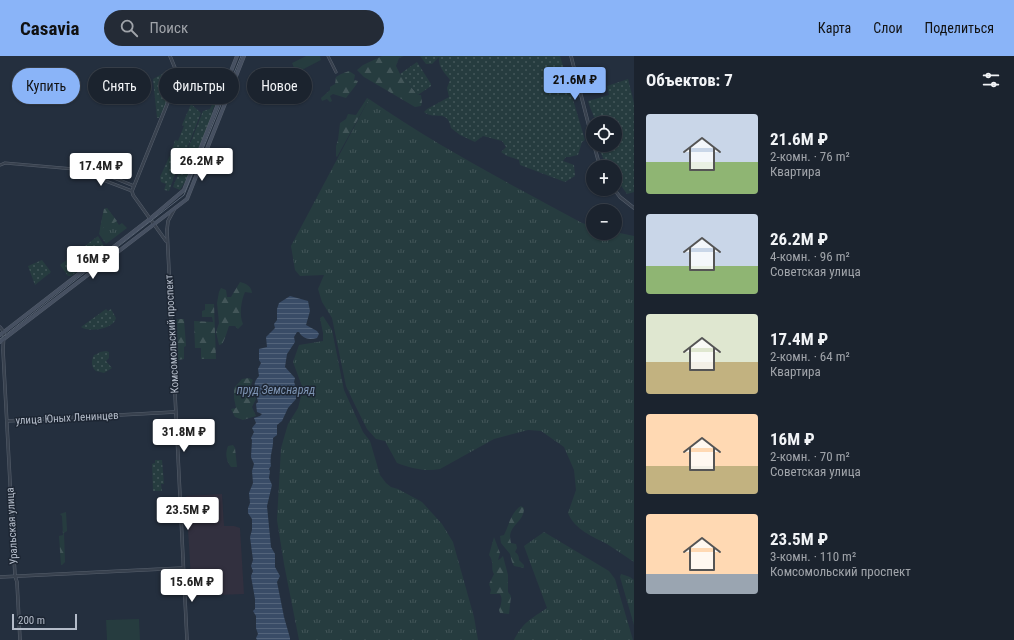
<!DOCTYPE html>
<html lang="ru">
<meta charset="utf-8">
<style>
body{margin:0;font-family:"Roboto Condensed",sans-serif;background:#242b36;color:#f1f3f6;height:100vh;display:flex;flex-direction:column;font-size:15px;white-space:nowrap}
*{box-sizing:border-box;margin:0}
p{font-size:13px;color:#a0a4aa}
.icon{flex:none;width:22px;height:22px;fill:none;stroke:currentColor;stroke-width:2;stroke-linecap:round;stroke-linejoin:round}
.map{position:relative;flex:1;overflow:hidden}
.details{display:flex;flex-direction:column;background:#1b232e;width:380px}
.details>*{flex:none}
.hud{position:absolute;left:12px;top:12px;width:380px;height:36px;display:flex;gap:8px}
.fabs{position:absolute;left:586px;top:60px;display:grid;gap:8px}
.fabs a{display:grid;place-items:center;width:36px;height:36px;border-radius:50%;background:#1b232e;box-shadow:0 1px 3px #0004,0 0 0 1px #39404a;font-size:20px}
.scale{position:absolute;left:12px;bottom:10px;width:65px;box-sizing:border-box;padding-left:4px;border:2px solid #b4bcc9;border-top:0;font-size:11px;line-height:14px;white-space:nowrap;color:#b4bcc9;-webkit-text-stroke:3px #1d2633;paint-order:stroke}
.price{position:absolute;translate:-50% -34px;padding:0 9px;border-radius:4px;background:#fff;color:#222;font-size:13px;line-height:26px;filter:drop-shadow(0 1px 2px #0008)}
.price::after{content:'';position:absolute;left:50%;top:24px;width:12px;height:9px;margin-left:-6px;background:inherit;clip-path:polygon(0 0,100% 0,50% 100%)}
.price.active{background:#8ab4f8;color:#111}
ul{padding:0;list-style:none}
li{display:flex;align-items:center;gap:12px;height:100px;padding:0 12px}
li span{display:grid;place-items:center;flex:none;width:112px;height:80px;border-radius:4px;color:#555}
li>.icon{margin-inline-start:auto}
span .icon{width:48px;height:48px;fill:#fffc;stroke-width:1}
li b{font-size:17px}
h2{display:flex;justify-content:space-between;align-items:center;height:48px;padding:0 12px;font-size:17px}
.tag{padding:0 14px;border-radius:18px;background:#1b232e;box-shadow:0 1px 3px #0004,0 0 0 1px #39404a;font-size:14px;line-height:36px}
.tag.active{background:#8ab4f8;color:#111}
header{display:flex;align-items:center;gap:24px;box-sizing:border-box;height:56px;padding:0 20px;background:#8ab4f8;color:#111}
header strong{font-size:19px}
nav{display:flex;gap:22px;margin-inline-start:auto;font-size:14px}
.search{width:280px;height:36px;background:#242b36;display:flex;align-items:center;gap:10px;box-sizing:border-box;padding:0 14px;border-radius:22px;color:#a0a4aa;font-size:15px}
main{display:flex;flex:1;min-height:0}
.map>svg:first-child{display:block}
.medical{fill:#32303f}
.grass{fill:url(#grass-tufts)}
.forest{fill:url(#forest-firs)}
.park{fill:url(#park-dots)}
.pitch{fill:#263c3f}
.water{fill:url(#water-rules)}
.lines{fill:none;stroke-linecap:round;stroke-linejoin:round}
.minor-casing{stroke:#565f6c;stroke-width:3}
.tertiary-casing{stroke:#565f6c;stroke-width:3.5}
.secondary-casing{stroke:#565f6c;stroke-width:4}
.minor{stroke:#38414e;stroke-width:2}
.tertiary{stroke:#38414e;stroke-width:2.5}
.secondary{stroke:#465061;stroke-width:3}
.tram{stroke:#5a6575;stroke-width:1}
.labels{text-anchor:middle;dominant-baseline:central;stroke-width:3;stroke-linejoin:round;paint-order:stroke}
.street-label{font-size:11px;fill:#b4bcc9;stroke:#1d2633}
.water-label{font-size:12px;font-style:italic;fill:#7c92b1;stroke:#1d2633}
</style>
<header>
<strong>Casavia</strong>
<div class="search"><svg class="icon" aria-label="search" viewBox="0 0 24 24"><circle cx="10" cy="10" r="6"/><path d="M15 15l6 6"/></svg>Поиск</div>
<nav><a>Карта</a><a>Слои</a><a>Поделиться</a></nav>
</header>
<main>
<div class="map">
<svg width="634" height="584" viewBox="0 0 634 584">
<defs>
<pattern id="grass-tufts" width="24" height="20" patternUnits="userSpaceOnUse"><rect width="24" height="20" fill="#263c3f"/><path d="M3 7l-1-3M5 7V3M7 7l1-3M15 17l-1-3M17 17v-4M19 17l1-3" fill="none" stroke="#435659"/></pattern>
<pattern id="forest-firs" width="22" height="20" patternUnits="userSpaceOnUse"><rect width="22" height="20" fill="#263c3f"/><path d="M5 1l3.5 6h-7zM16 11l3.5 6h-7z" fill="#435659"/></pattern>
<pattern id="park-dots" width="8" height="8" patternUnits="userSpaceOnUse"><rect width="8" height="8" fill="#263c3f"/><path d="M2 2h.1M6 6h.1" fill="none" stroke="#435659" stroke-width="1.8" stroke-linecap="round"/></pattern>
<pattern id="water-rules" width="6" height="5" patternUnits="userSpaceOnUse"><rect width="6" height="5" fill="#394c67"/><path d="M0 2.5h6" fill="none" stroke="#53647b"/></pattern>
</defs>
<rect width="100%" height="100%" fill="#242f3e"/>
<!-- medical -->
<polygon class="medical" points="222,438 224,470 234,470 240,472 244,538 192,540 186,440"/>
<!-- grass -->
<g class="grass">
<path d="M 369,43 C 437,90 510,128 582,167 L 593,170 L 593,177 L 615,177 L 615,176 L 634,180 L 634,506 C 625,500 616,494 607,488 C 592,480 575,474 568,457 L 576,434 L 574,414 L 564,391 L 541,375 L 528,374 L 494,383 L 440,413 C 425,416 411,412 397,407 L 385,385 L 376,383 L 367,373 L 354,347 L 346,330 L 332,262 L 322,246 L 318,233 L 324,219 L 300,220 L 295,214 L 291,190 Z"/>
<polygon points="107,152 119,169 122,167 127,172 106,188 99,178 104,153"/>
<polygon points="323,260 332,274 344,334 363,376 370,385 380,419 386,427 391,431 398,433 422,446 442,468 453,486 474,561 478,584 299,584 284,508 277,464 281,392 288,368 298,352 303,333 293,306 299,289 323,285 323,277 320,262"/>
<path d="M 544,476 L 609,515 L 615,523 L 633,584 L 514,584 C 523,566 531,563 547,552 L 524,490 Z"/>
<polygon points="621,518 630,521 634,524 634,569 620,521"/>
</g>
<!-- forest -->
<g class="forest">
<polygon points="382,0 404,0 399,2 396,10 400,18 418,39 421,39 422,46 421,50 415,51 364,21 357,14 363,9"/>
<polygon points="349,15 355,19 354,24 358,25 356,29 346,42 333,38 330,40 332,45 330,46 327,43 322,45 321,42 330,34 330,31 335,28 336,21 341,18"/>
<polygon points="367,42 369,43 337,101 336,100 336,90 338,84 340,67 346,63 348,58 356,59"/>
<polygon points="107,152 117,165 112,168 110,166 102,173 100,173 104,153"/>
<path d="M 240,226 C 247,228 251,230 252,237 L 245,236 C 241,245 239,259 243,268 L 238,273 L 235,270 L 229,270 C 228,273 224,286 222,288 L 219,289 L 216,276 L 219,267 L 217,247 L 219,236 L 221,232 L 226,234 L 227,241 L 231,241 Z"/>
<polygon points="205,248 214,248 216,303 201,303 201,292 195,292 194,265 213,266 212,261 202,261 202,255 205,254"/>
<polygon points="177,263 184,263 186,290 184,291 184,303 178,304"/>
<polygon points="249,322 253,324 251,329 256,343 252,351 256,360 243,364 235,361 231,353 236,352 234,342 234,332 242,323"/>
<path d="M 233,389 L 235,392 L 237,411 L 231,411 C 226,405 225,397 228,390 Z"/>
<path d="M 521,450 L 524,452 C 524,468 506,469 511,487 L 516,488 L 517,492 L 515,496 C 518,498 519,500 519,504 L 524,509 L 524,512 L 514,510 L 512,506 L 510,498 L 501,487 L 500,480 L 504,479 C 509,469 511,456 521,450 Z"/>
<polygon points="66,456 67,475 64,477 65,506 62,509 61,509 59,480 63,479 62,460 60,458"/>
<path d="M 494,481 L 500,497 L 498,504 L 500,503 L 503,500 L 508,519 L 508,536 L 511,540 L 509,558 L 500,557 L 499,554 C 501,549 503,543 500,538 L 490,538 L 491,534 L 489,528 L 494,518 C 490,511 495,508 489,499 Z"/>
</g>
<!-- park -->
<g class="park">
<path d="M 420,0 L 560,0 L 585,84 L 582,86 L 578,99 L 569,101 L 566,101 L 563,105 L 574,109 L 575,120 L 565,126 L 520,109 L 519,104 L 507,100 L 501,96 L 506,91 L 502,85 L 483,80 L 475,86 L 460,79 L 451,72 C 447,52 435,65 424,56 L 427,53 L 449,41 L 447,32 L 450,24 C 445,17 438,12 439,1 L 432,8 L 426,8 Z"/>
<polygon points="417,6 431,28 431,30 418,39 400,18"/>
<polygon points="171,13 175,14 174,31 163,57 161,57 159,62 157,62 153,23"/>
<path d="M 628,23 L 634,47 L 634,136 L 627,138 L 615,121 L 615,111 L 607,111 L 601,97 L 600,89 L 615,89 L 615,67 L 596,67 C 594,59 590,53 588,45 L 609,39 L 607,30 Z"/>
<polygon points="217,36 221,39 220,40 218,40 216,46 217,47 216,51 214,50 212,56 213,57 187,124 186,124 180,134 173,131 203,55 210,53"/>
<polygon points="191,48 201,57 185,98 182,100 180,104 181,106 175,120 173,122 173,124 169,135 164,134 166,128 161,126 160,121 172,95 175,84 178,85 184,70 182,69"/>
<polygon points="98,180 106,193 92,204 89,203 85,207 85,210 71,220 68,220 60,209"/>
<polygon points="42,204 51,216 35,229 28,210"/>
<path d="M 106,253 L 108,255 L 111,253 L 116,262 C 114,273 89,277 81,271 Z"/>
<path d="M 106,295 L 109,296 L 109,302 L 106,305 L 112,312 L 104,317 L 96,315 C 91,311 91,305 94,299 L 97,298 L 100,296 Z"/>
<polygon points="155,404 162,404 164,428 161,428 162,435 153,435 152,408 155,407"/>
</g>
<!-- pitch -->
<g class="pitch">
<polygon points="306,0 320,0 321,4 296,17 292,7"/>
<polygon points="139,563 140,584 107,584 106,564"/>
</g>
<!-- water -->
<path class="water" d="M 290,240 L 308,245 L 310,255 L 306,269 L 317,275 L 319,278 L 317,282 C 309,284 303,283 299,276 L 297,276 L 294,281 L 295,286 L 287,298 L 285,311 L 295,322 L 294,326 L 297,334 L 296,343 L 288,352 L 282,365 L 277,369 L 277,379 L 273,382 C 274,392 269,399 271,410 L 269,413 L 270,415 L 269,422 L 272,429 L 267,450 L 271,491 L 275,498 L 275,511 L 280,520 L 277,526 L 284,561 L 290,582 L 290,584 L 257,584 L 256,582 L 258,578 L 256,572 L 256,560 L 253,555 L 255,553 L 255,543 L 251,520 L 253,515 L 251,510 L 253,504 L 250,481 L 252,474 L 252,463 L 248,457 L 248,452 L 250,447 L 249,437 L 253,427 L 252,415 L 254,408 L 251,401 L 252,384 L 251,382 L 254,376 L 252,372 L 256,367 L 254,362 L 260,360 L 262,358 L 257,356 L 256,348 L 258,346 C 256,335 251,328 259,320 L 258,313 L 261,307 L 259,304 L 259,293 L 267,291 L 266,281 L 275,272 L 274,268 L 277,264 L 277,253 L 279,247 Z"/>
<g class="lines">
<defs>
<g id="minor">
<polyline points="328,0 336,16"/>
<polyline points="0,109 5,107 74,113 132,135"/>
<polyline points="74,113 77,107 134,130"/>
</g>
<g id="tertiary">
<polyline points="571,0 593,86"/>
<polyline points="594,89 600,111"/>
<polyline points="614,133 620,141 634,152"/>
<polyline points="174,154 168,165 167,174 187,584"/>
<polyline points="166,185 133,139 132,135 174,31 175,12 170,0"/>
<polyline points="0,271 4,276 3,294 15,520 17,526 20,584"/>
<polyline points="7,365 175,356"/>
<polyline points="0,521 183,512"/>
</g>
<g id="secondary">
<polyline points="0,279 151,162 184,134 237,0"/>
<polyline points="0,286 187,143 244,0"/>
</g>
</defs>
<!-- minor casing -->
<use href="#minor" class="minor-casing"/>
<!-- tertiary casing -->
<use href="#tertiary" class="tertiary-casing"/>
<!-- secondary casing -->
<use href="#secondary" class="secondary-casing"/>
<!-- minor -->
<use href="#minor" class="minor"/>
<!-- tertiary -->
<use href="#tertiary" class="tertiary"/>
<!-- secondary -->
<use href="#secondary" class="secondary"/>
<!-- tram -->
<polyline class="tram" points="0,283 184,139 241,0"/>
</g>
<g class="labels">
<!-- street labels -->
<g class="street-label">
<text transform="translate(172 278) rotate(-93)">Комсомольский проспект</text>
<text transform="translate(67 362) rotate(-3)">улица Юных Ленинцев</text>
<text transform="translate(12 470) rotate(-93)">Уральская улица</text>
</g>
<!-- water labels -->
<g class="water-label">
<text x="276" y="334">пруд Земснаряд</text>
</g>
</g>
</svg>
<div class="fabs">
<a><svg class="icon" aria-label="locate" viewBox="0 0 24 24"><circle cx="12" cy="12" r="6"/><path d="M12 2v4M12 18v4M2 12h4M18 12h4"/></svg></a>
<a>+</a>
<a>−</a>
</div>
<div class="scale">200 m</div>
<b class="price active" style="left:575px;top:45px">21.6M ₽</b>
<b class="price" style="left:202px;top:126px">26.2M ₽</b>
<b class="price" style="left:101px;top:131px">17.4M ₽</b>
<b class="price" style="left:93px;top:224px">16M ₽</b>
<b class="price" style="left:184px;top:397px">31.8M ₽</b>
<b class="price" style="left:188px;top:475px">23.5M ₽</b>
<b class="price" style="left:192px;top:547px">15.6M ₽</b>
<div class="hud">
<a class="tag active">Купить</a>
<a class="tag">Снять</a>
<a class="tag">Фильтры</a>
<a class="tag">Новое</a>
</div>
</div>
<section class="details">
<h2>Объектов: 7<svg class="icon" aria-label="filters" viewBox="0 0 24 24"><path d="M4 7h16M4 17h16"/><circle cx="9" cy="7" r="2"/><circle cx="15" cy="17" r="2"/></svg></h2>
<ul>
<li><span style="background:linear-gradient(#c9d6e8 60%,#8fb573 0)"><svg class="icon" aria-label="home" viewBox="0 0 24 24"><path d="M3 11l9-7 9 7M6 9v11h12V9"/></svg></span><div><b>21.6M ₽</b><p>2-комн. · 76 m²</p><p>Квартира</p></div></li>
<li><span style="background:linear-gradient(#c9d6e8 65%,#8fb573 0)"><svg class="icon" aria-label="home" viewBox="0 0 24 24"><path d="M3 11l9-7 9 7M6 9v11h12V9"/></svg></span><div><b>26.2M ₽</b><p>4-комн. · 96 m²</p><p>Советская улица</p></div></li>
<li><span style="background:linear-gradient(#dfe7d0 60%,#c2b280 0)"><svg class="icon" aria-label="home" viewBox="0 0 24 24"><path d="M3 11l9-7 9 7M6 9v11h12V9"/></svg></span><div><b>17.4M ₽</b><p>2-комн. · 64 m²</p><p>Квартира</p></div></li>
<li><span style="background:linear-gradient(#ffd9b3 65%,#c2b280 0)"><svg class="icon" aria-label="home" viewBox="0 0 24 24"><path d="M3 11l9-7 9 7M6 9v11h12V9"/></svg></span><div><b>16M ₽</b><p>2-комн. · 70 m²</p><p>Советская улица</p></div></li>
<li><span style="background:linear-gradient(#ffd9b3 75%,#9aa5b1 0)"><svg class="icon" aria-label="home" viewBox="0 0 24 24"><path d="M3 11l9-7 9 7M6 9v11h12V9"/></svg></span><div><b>23.5M ₽</b><p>3-комн. · 110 m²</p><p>Комсомольский проспект</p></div></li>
</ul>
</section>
</main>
